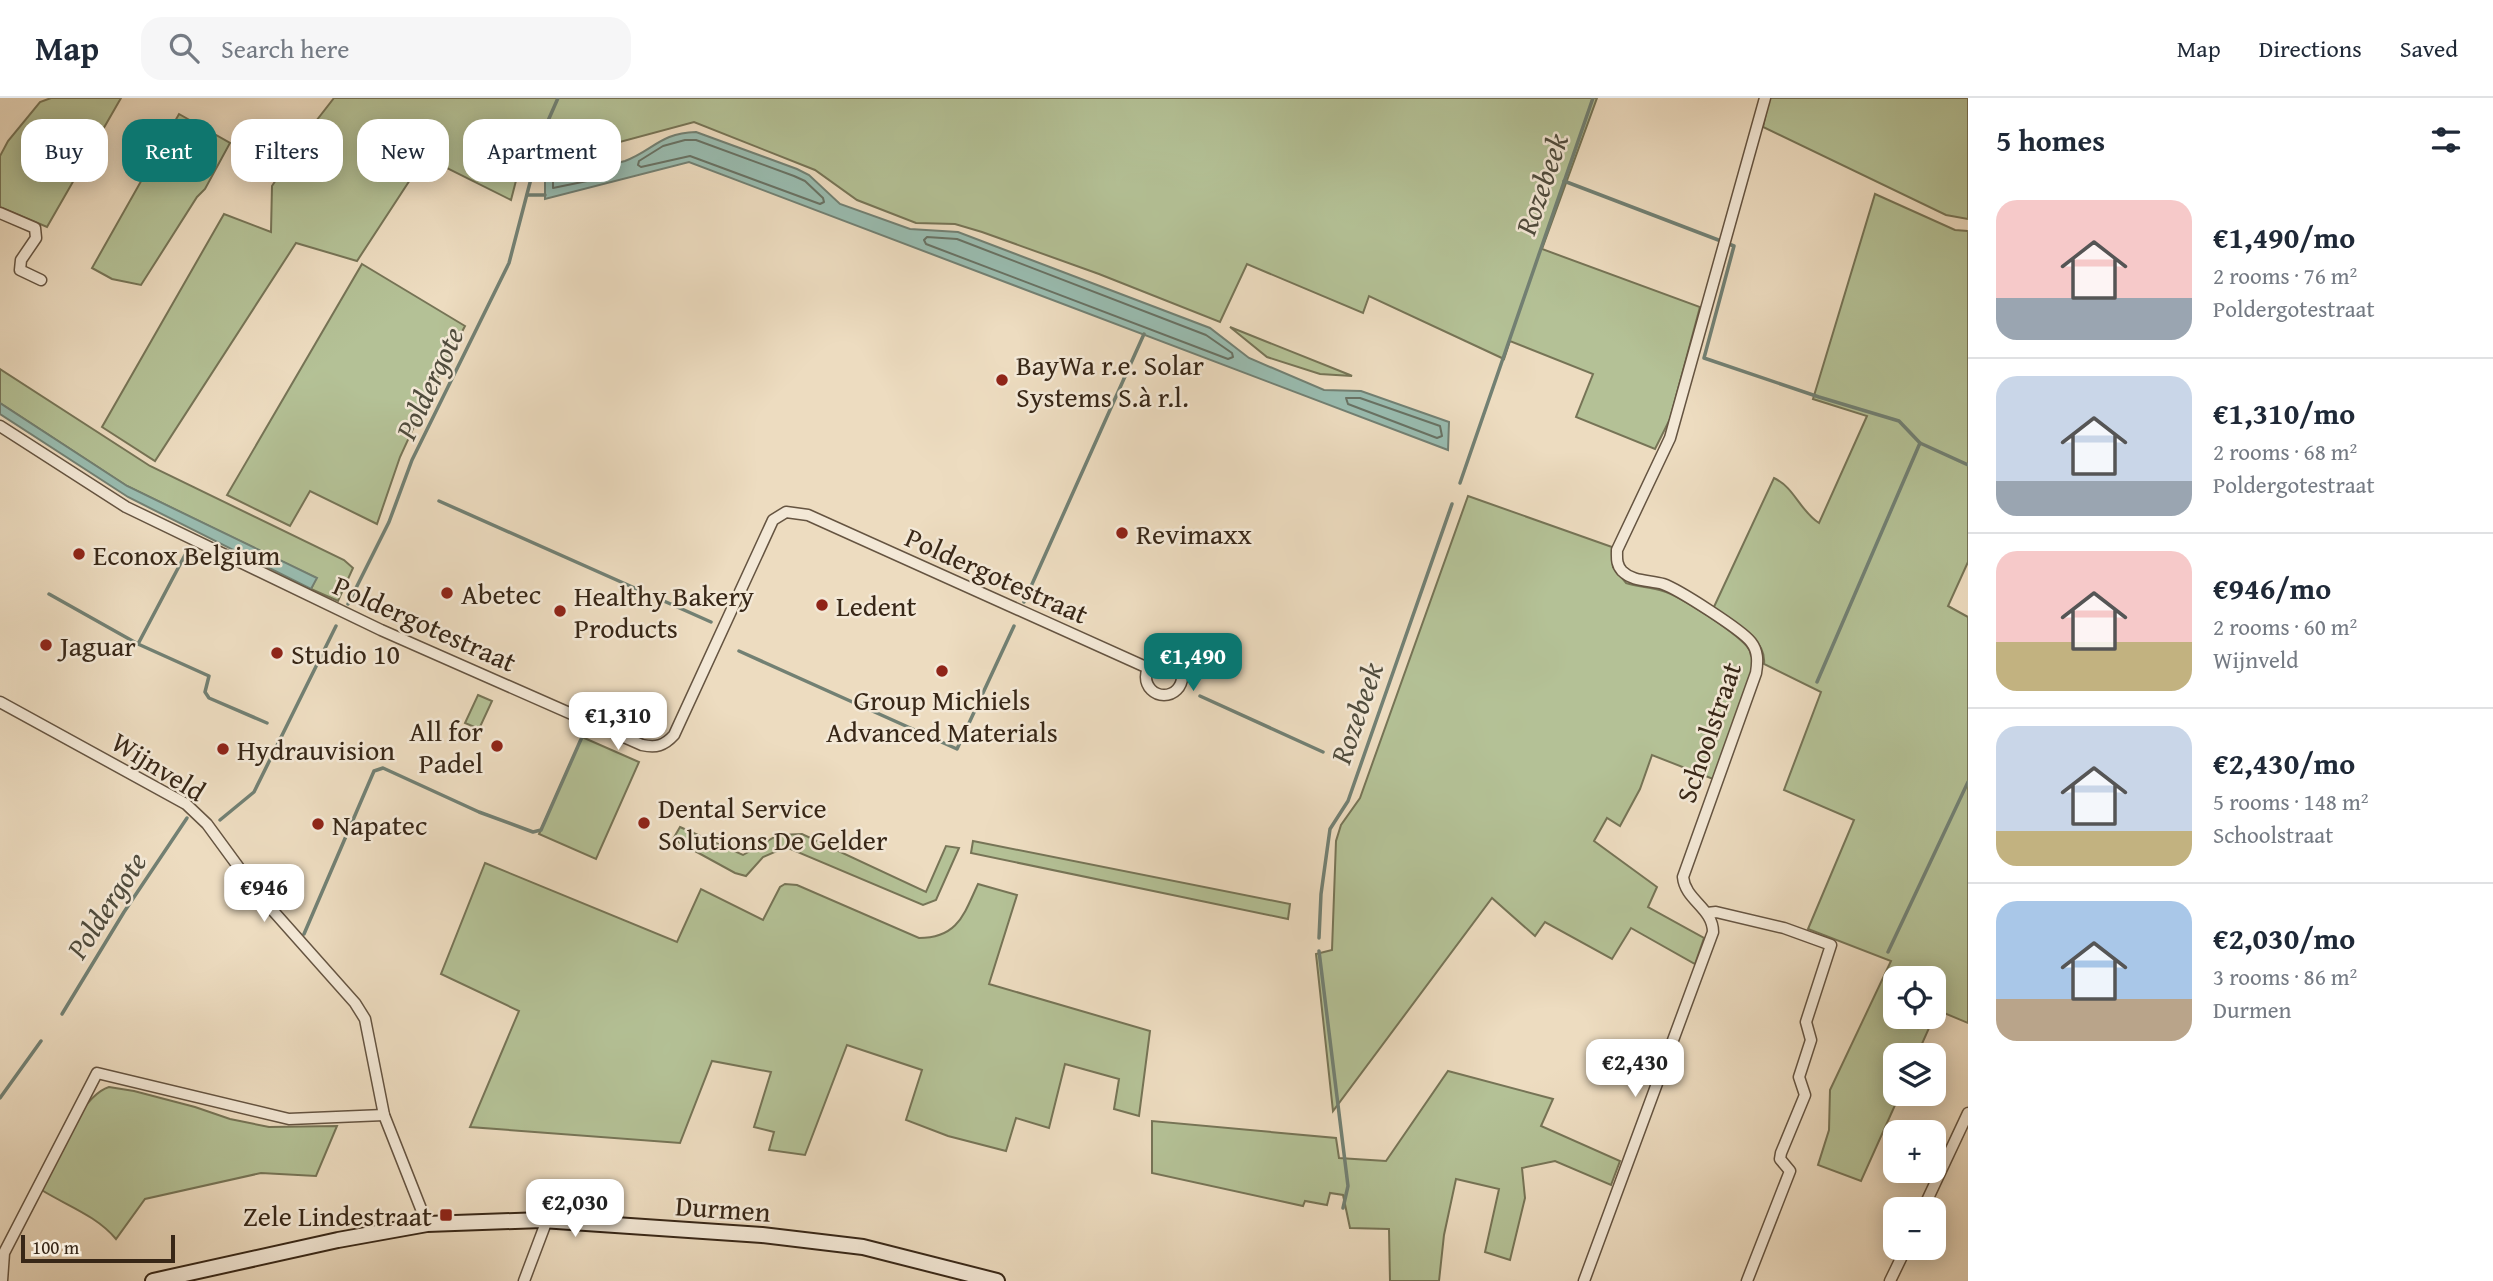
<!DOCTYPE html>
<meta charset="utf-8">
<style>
body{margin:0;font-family:"Gentium Book Plus",serif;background:#f6f6f7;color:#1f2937;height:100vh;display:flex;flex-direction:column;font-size:26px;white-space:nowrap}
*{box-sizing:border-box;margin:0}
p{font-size:23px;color:#747a83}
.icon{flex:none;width:38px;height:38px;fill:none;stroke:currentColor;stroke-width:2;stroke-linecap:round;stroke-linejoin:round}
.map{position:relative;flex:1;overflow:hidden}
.panel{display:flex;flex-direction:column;background:#fff;width:525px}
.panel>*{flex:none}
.guide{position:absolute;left:21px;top:21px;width:665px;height:63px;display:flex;gap:14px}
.tools{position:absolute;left:1883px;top:868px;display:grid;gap:14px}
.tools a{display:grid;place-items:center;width:63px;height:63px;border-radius:14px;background:#fff;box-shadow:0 4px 18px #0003;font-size:35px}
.scale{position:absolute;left:21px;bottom:18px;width:154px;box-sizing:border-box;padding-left:7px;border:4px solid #382717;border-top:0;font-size:19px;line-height:24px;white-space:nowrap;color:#382717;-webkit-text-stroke:5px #f3e8d6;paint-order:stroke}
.price{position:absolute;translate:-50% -60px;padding:0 16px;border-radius:14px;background:#fff;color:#222;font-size:23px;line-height:46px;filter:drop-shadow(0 2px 4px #0008)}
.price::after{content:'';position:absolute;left:50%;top:42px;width:21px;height:16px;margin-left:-10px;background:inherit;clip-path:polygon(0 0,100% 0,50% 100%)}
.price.active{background:#0f766e;color:#fff}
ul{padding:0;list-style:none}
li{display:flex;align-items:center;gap:21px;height:175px;padding:0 28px}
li+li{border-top:2px solid #e0e1e3}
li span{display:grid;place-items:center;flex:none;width:196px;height:140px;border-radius:21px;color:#555}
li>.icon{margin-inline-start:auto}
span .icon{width:84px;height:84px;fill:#fffc;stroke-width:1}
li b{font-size:30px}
h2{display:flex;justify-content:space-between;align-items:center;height:84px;padding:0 28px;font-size:30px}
.pill{padding:0 24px;border-radius:21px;background:#fff;box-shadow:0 4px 18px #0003;font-size:24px;line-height:63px}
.pill.active{background:#0f766e;color:#fff}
header{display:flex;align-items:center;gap:42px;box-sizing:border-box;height:98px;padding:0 35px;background:#fff;border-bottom:2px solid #e0e1e3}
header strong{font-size:33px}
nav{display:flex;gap:38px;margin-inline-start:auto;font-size:24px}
.search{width:490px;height:63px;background:#f6f6f7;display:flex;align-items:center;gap:18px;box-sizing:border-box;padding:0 24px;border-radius:21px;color:#747a83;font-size:26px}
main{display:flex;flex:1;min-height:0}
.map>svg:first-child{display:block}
.green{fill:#b4c196;stroke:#767456;stroke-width:2;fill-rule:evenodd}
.water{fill:#99bcb0;stroke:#728073;stroke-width:2}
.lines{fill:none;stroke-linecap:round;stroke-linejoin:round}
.shore{stroke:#687264;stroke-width:2}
.stream{stroke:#728073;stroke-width:3.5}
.street-casing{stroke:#655441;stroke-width:13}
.secondary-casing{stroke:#382717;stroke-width:18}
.street{stroke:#f3e8d6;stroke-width:10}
.secondary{stroke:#f3e8d6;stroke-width:14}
.poi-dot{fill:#8f2418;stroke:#f3e8d6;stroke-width:2.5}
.labels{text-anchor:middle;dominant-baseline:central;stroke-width:5;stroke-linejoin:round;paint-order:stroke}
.poi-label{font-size:28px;fill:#382717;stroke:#f3e8d6;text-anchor:start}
.street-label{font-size:28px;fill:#382717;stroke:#f3e8d6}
.water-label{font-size:30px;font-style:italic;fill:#504c3d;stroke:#f3e8d6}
</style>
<header>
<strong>Map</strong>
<div class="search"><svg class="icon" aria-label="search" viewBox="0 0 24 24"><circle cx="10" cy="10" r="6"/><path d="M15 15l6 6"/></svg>Search here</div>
<nav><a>Map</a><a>Directions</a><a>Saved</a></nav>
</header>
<main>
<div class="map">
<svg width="1968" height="1183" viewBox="0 0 1968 1183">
<rect width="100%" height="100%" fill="#eddcc0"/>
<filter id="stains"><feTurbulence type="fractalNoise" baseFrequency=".00286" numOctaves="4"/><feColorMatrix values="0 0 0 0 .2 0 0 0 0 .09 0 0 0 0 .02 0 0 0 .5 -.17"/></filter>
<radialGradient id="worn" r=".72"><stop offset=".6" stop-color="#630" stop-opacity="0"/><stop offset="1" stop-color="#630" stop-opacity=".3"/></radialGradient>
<!-- green -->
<g class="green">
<polygon points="51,0 121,0 47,129 0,109 0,58 8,43 40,4"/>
<polygon points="334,0 1597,0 1542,151 1700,209 1670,321 1655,351 1576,319 1593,276 1510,243 1504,261 1369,198 1363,215 1247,166 1220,224 1099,176 982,134 955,126 916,125 857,102 815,72 694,24 519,71 511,102 425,59 357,163 296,145 155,363 102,329 224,116 271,134 272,88 306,36"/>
<polygon points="1769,0 1968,0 1968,121 1946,117 1763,29"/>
<polygon points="179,16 230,45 205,91 197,99 141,187 112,181 92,170"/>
<path d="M 1875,96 L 1955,132 L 1968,133 L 1968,464 L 1948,508 L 1968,519 L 1968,925 L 1937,912 L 1917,957 L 1895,957 L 1895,996 L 1900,996 L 1861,1083 L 1818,1067 L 1829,1032 L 1830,992 L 1891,863 L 1808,831 L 1854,722 L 1784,692 L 1821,594 L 1764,566 C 1767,540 1732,524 1713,511 L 1774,380 C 1794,389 1800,413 1819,425 L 1867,318 L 1813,301 ZM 1895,880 L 1934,880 L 1934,919 L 1895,919 Z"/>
<polygon points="362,166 465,228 428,298 400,359 377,426 310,393 290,428 227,397"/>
<polygon points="1230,229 1350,277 1352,278 1320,276 1267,259"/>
<polygon points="0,271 150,368 344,462 353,470 338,503 311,491 316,480 127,388 0,305"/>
<path d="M 1468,398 L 1612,449 L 1613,469 L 1626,485 C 1638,489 1651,489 1663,493 C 1680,498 1740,537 1749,551 C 1753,557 1753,564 1752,572 L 1713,681 L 1652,657 L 1640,691 L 1620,728 L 1607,720 L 1594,743 L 1657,789 L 1648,809 L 1704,840 L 1695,866 L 1631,830 L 1612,861 L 1545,824 L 1535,838 L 1492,800 L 1333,1013 L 1316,856 L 1332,852 L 1336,743 L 1341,727 L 1360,700 Z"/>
<polygon points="478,597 492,603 479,631 465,625"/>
<polygon points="582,639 639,664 596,761 539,736"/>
<polygon points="680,729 743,757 778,737 802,736 926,794 946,748 959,750 936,802 923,807 786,749 763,759 746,778 735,775 673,741"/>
<polygon points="973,743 1290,806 1288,821 971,755"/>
<path d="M 485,765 L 677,844 L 701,791 L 763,822 L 780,789 L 785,786 L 797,787 L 919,840 C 958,840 964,816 978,786 L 1017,797 L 989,886 L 1150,933 L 1139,1018 L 1114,1011 L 1119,981 L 1065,966 L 1049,1030 L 1016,1020 L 1006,1053 L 948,1038 L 906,1022 L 922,972 L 847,947 L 805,1057 L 769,1052 L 774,1034 L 754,1029 L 771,974 L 712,963 L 680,1045 L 470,1029 L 519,913 L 441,876 Z"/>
<polygon points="1448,973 1553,1001 1541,1028 1620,1063 1611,1087 1555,1063 1522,1070 1525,1100 1510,1162 1485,1154 1499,1091 1456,1081 1444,1137 1439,1183 1390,1183 1389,1131 1350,1130 1343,1097 1330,1095 1327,1107 1305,1103 1303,1108 1152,1075 1152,1023 1336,1040 1339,1060 1386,1063"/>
<path d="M 109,989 L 134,993 L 195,1009 L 230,1021 L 269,1029 L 337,1028 L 316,1078 L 261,1075 L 145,1101 L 116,1141 C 96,1117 65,1107 40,1091 C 54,1063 80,998 109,989 Z"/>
</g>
<!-- water -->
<g class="water">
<path d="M 696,34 L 797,71 L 809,77 L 840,106 L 910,131 L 958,134 L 1210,230 L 1249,260 L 1324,292 L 1361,293 L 1449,324 L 1448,352 L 689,64 L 545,101 L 545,78 C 553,74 562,69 570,68 C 589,67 607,69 625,63 C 654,52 660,35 696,34 Z"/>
<polygon points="0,305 127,388 317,480 311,491 128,399 0,316"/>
</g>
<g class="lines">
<!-- shore -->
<g class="shore">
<polygon points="685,42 696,42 794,78 805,83 823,100 824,104 820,106 690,58 641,69 638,67 639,63 663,48"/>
<polygon points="569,75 592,75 595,79 592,82 553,90 553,82"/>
<polygon points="927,139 957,141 1206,237 1232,255 1233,259 1228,261 926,146 924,142"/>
<polygon points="1346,300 1360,300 1440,328 1442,338 1437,340 1348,306"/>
</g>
<!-- stream -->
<g class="stream">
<polyline points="540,41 558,0"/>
<polyline points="535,66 537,49"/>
<polyline points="1564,83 1734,148 1704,260 1819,299 1899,323 1920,345 1968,367"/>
<polyline points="527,97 545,97"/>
<polyline points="1460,385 1593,0"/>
<polyline points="439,403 711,524"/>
<polyline points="49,496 138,546 209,578 205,594 209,600 267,625"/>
<polyline points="1024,504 1144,236"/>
<polyline points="348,506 389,424 412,362 509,165 532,77"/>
<polyline points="138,546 185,457"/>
<polyline points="739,553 957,651 1014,528"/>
<polyline points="1817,584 1920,345"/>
<polyline points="1200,598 1323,654"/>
<polyline points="220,722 254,694 336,528"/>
<polyline points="304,836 374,673 383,670 479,714 533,734 541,732 582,639"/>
<polyline points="1319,840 1321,796 1330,731 1348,703 1452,406"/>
<polyline points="1319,853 1348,1088 1343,1110"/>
<polyline points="1888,854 1968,684"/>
<polyline points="62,916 124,814 187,720"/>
<polyline points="0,1000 41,943"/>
</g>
<defs>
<g id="street">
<polyline points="0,115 35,130 36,140 21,162 20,172 41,182"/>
<path d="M 0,328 L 126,409 L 381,532 L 642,647 C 656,650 664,648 674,637 L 773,422 L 786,414 L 808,417 L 1148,570"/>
<circle cx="1164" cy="579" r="18"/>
<polyline points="0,604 186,706 207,726 259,797 355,905 365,921 384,1017 427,1126"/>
<polyline points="1707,815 1716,814 1784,830 1831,847 1806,924 1811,942 1799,979 1805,997 1781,1055 1780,1061 1790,1073 1747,1183"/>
<polyline points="1923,1111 1968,1015"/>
<polyline points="2,1183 4,1155 97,975 289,1021 384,1017"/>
<polyline points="524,1183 547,1122"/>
<path d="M 1584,1183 L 1713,834 C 1713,810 1685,802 1683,779 L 1756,575 C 1758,563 1758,553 1751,544 C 1742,532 1678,491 1663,486 C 1650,482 1633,484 1622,473 C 1616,466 1617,460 1617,452 L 1670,340 L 1765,0"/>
<polyline points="1890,1183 1906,1150"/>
</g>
<polyline id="secondary" points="153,1183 338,1142 427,1126 542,1122 762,1137 863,1149 997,1183"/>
</defs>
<!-- street casing -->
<use href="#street" class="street-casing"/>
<!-- secondary casing -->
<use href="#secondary" class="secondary-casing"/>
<!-- street -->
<use href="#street" class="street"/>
<!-- secondary -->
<use href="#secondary" class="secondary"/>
</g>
<!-- markers -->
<g class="poi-dot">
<circle cx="1002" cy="282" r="7"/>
<circle cx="1122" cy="435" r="7"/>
<circle cx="79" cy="456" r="7"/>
<circle cx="447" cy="495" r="7"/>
<circle cx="822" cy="507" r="7"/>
<circle cx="560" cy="513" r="7"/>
<circle cx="46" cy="547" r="7"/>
<circle cx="277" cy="555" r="7"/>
<circle cx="942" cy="573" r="7"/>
<circle cx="497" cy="648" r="7"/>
<circle cx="223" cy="651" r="7"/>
<circle cx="644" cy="725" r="7"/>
<circle cx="318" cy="726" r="7"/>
<rect x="439" y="1110" width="14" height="14" rx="3.5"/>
</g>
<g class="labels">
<!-- poi labels -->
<g class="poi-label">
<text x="1016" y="266">BayWa r.e. Solar<tspan x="1016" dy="32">Systems S.à r.l.</tspan></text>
<text x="1136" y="435">Revimaxx</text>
<text x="93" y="456">Econox Belgium</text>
<text x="461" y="495">Abetec</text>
<text x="574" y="497">Healthy Bakery<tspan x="574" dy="32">Products</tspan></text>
<text x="836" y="507">Ledent</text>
<text x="60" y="547">Jaguar</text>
<text x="291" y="555">Studio 10</text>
<text x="942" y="601" text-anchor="middle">Group Michiels<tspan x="942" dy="32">Advanced Materials</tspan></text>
<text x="483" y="632" text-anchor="end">All for<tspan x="483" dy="32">Padel</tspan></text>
<text x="237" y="651">Hydrauvision</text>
<text x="658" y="709">Dental Service<tspan x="658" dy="32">Solutions De Gelder</tspan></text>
<text x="332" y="726">Napatec</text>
<text x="432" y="1117" text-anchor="end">Zele Lindestraat</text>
</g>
<!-- street labels -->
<g class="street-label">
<text transform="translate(997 477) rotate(24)">Poldergotestraat</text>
<text transform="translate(425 525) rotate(24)">Poldergotestraat</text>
<text transform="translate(1708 634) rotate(-71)">Schoolstraat</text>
<text transform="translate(159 668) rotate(32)">Wijnveld</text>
<text transform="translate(723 1110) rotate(4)">Durmen</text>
</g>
<!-- water labels -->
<g class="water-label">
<text transform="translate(1541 86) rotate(-71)">Rozebeek</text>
<text transform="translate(429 285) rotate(-65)">Poldergote</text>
<text transform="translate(1356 615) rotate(-71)">Rozebeek</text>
<text transform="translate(106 807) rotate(-57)">Poldergote</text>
</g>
</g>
<rect width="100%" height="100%" filter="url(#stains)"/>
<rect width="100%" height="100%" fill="url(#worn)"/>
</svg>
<div class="tools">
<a><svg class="icon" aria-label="locate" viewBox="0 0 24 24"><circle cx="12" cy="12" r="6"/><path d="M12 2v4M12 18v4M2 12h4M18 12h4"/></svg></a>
<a><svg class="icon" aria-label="layers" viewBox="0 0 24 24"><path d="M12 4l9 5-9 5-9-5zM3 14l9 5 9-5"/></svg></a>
<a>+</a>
<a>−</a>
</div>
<div class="scale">100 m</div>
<b class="price active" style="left:1193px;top:595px">€1,490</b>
<b class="price" style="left:618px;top:654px">€1,310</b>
<b class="price" style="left:264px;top:826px">€946</b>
<b class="price" style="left:1635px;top:1001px">€2,430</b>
<b class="price" style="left:575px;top:1141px">€2,030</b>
<div class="guide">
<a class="pill">Buy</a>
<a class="pill active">Rent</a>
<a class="pill">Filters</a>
<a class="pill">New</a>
<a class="pill">Apartment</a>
</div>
</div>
<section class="panel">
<h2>5 homes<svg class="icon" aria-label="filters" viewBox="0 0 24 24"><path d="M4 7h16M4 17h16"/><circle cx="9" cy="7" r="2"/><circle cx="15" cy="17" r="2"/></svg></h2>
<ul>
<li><span style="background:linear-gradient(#f6c9c9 70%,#9aa5b1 0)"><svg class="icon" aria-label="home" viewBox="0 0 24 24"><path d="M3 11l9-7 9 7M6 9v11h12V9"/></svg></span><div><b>€1,490/mo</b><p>2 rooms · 76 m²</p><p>Poldergotestraat</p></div></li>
<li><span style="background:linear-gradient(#c9d6e8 75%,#9aa5b1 0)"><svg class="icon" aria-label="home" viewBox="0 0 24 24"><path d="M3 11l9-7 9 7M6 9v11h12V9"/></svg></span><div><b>€1,310/mo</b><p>2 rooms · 68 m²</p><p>Poldergotestraat</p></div></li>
<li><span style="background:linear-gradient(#f6c9c9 65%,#c2b280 0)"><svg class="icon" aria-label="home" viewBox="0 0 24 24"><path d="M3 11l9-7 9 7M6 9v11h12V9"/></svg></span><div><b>€946/mo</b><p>2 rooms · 60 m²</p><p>Wijnveld</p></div></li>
<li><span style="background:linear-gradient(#c9d6e8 75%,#c2b280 0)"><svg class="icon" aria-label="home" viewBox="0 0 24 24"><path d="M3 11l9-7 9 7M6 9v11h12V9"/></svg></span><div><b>€2,430/mo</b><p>5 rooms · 148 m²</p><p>Schoolstraat</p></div></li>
<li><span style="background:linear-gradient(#a9c7e8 70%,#b9a48a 0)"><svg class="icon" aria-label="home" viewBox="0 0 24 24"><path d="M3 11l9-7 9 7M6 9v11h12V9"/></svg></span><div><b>€2,030/mo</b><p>3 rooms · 86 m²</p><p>Durmen</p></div></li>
</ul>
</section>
</main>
